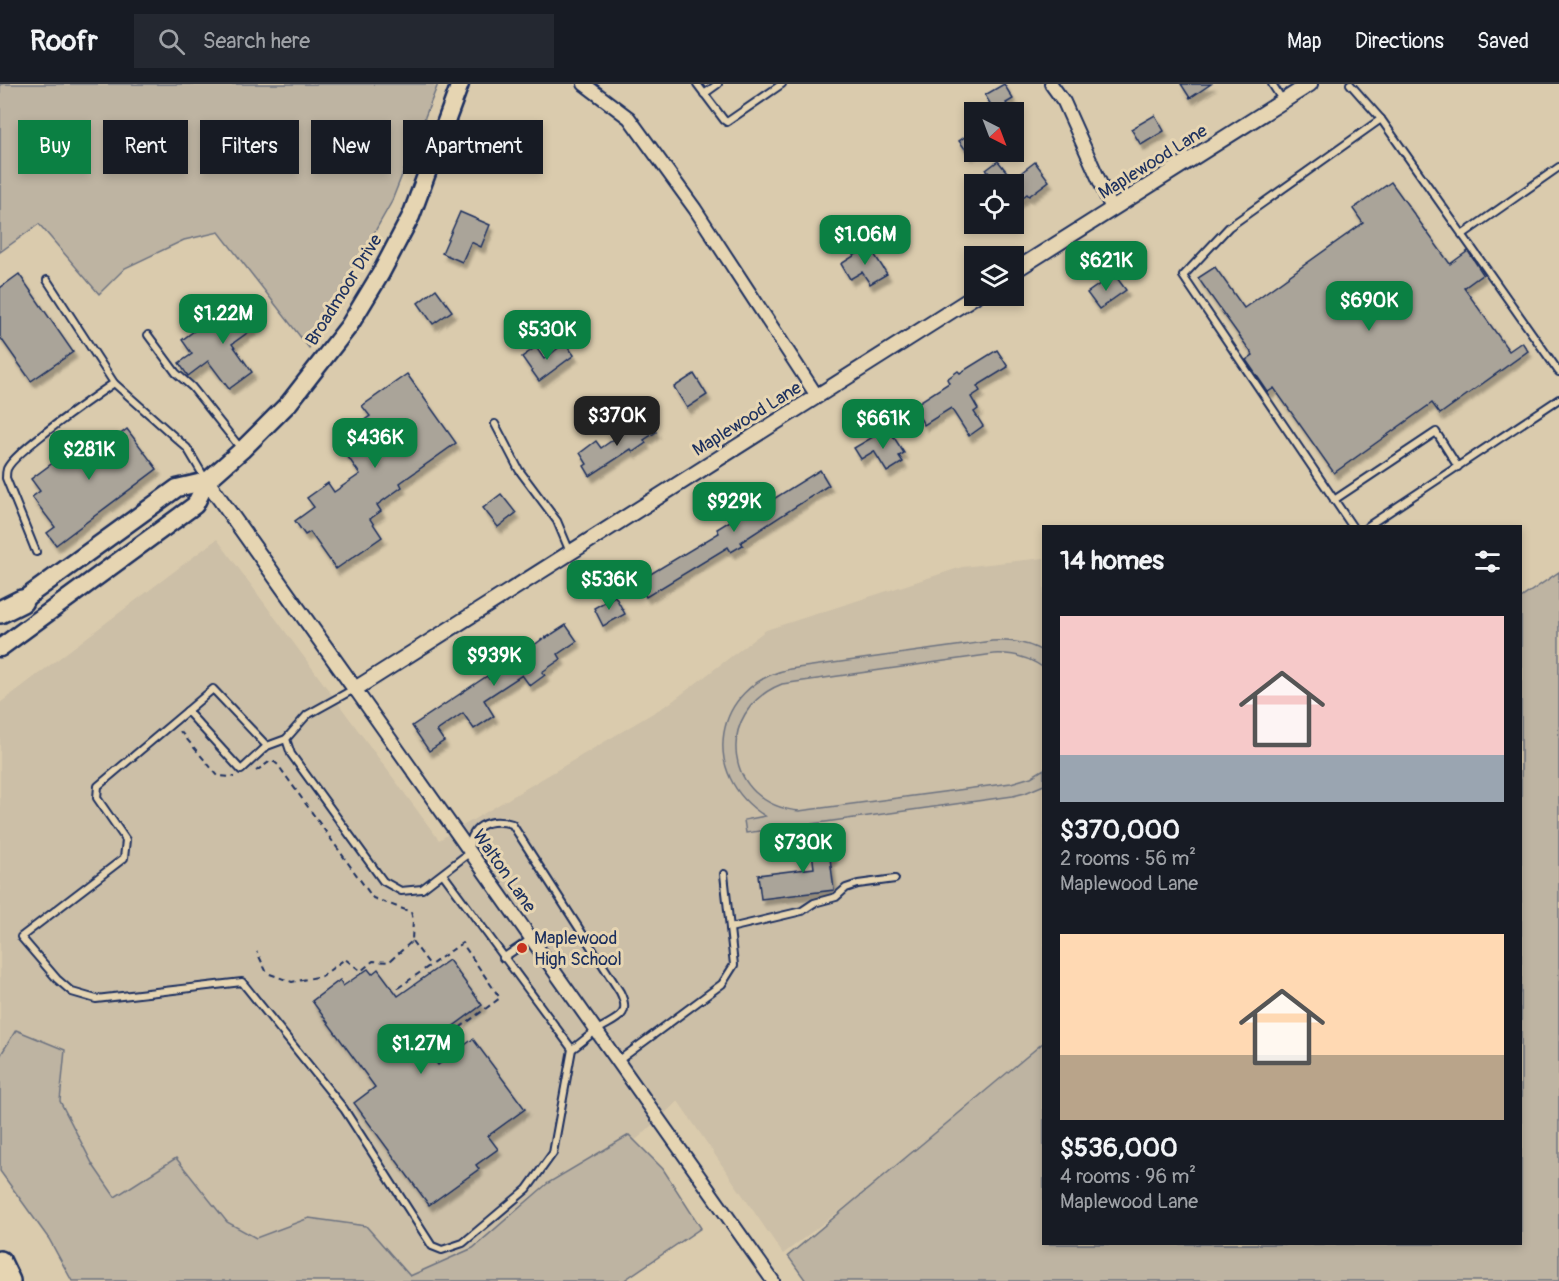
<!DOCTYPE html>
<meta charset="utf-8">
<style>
body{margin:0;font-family:Pangolin,sans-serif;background:#242831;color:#f1f3f6;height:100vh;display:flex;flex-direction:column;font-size:22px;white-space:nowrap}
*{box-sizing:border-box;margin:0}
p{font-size:20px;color:#9ea1a6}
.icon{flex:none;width:33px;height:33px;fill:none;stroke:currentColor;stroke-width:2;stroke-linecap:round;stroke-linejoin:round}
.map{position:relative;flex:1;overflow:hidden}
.sheet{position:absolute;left:1042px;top:441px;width:480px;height:720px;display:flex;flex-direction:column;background:#171b24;border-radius:0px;box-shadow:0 3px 9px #0003}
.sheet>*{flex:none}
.banner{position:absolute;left:18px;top:36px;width:570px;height:54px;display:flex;gap:12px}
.needle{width:39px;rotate:138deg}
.fabs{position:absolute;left:964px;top:18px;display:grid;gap:12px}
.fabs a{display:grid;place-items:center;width:60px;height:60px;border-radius:0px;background:#171b24;box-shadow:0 3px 9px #0003;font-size:30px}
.price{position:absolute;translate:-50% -51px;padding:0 14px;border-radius:12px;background:#0b8043;color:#fff;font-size:20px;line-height:39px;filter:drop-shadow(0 2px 3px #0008)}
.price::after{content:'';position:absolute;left:50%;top:36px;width:18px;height:14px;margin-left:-9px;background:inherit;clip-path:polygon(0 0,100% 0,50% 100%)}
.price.selected{background:#222;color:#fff}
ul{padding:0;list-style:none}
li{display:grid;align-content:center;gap:12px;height:318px;padding:0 18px}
li span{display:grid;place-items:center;height:186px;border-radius:0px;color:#555}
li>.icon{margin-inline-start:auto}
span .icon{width:108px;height:108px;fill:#fffc;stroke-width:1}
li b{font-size:26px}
h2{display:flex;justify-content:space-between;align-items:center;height:72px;padding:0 18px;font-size:26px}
.chip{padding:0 21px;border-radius:0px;background:#171b24;box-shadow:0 3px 9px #0003;font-size:21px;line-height:54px}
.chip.selected{background:#0b8043;color:#fff}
header{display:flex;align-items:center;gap:36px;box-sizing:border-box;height:84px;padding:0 30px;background:#171b24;border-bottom:2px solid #363941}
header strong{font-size:28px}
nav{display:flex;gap:33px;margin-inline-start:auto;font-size:21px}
.search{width:420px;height:54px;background:#242831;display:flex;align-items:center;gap:15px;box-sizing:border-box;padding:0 21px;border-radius:0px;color:#9ea1a6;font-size:22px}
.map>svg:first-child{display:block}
.built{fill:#ccbfa7}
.green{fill:#beb4a2;stroke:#6c7280;stroke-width:1.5}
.building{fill:#aaa499;stroke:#1b2f5e;stroke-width:1.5;filter:url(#shadow)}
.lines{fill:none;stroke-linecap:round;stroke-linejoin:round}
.service-casing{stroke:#1b2f5e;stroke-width:10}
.minor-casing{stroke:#1b2f5e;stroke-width:16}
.tertiary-casing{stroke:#1b2f5e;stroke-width:18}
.secondary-casing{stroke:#1b2f5e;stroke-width:21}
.motorway-casing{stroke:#1b2f5e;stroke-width:26}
.path{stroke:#1b2f5e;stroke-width:2;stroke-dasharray:6 4.5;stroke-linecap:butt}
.service{stroke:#e6d5b2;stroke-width:6}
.minor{stroke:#e6d5b2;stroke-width:12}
.tertiary{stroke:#e6d5b2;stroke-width:14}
.secondary{stroke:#e6d5b2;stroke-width:16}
.motorway{stroke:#e6d5b2;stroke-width:21}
.poi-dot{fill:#c8321e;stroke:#e6d5b2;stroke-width:2}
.labels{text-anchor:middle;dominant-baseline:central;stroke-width:6;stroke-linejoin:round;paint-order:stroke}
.street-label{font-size:18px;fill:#1b2f5e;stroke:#e6d5b2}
.poi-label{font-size:18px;fill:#1b2f5e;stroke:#e6d5b2;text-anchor:start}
</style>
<header>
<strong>Roofr</strong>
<div class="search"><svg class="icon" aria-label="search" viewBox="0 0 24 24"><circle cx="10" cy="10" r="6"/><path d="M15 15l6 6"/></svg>Search here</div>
<nav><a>Map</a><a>Directions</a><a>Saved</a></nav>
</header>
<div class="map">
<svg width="1559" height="1197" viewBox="0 0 1559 1197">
<defs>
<filter id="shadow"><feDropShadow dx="3.5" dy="6" stdDeviation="1.5" flood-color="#0004"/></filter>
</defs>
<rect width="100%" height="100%" fill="#dacbad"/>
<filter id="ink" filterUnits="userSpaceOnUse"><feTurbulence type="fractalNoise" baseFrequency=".0167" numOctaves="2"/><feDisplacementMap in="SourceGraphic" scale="12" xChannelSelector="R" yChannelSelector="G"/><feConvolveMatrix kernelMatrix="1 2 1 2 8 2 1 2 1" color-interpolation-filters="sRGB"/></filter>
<g filter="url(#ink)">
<!-- built -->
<polygon class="built" points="217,455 439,756 670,619 766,546 962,483 1044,474 1044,971 783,1170 678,1017 638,1054 473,1178 433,1197 128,1197 0,1058 0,619"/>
<!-- green -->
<g class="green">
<polygon points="0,0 438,0 391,119 309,264 219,148 184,156 125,184 99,210 39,140 0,168"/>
<polygon points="1559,488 1559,1197 806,1197 788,1172 1044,958 1044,1160 1521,1160 1521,514"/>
<path d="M 992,557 C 1011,556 1028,558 1044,568 L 1044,584 C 1029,573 1013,569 994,570 L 782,600 C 713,627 724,720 799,727 L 1011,699 L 1031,693 L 1044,685 L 1044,701 L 1025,709 L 1013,712 L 746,749 L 744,736 L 765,732 C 699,691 713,601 790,585 Z"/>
<polygon points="16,946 65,966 60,1017 93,1081 115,1113 176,1074 227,1138 256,1154 309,1134 366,1142 410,1192 473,1164 548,1099 629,1051 663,1085 701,1144 623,1197 72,1197 49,1155 0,1087 0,972"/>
</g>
<!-- building -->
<g class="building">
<polygon points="1004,0 1013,15 1006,19 1012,28 995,28 985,11"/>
<polygon points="1181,0 1211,0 1190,14"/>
<polygon points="1155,31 1164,47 1141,61 1131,45"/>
<polygon points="975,46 975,65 969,70 959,57"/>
<polygon points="998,77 1010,92 1000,100 986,86"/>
<polygon points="1035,78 1049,97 1029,112 1027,110 1014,120 1014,94"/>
<polygon points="1391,98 1450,180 1468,167 1483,190 1464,204 1509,267 1522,258 1528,267 1440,330 1432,319 1334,389 1274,304 1268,308 1246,276 1253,271 1198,194 1215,183 1244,224 1363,139 1353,125"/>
<polygon points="460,128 490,141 481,163 471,158 462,178 442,169"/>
<polygon points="869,162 887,190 870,200 862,188 850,195 841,180"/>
<polygon points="19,190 73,268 31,297 0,253 0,204"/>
<polygon points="1114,190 1126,206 1099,225 1087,209"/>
<polygon points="436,205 452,227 433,240 418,219"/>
<polygon points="249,215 265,236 232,260 252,288 229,305 208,277 188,292 179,279 192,270 182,256 202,241 206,247"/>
<polygon points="565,259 574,271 539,297 522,273 536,263 544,275"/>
<polygon points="997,266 1008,283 977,302 980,307 971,313 978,325 974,328 983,342 969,352 951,324 924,341 913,322 949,299 947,295 958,287 960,289"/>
<polygon points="407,290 456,359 400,399 402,403 377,421 381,427 370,435 382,453 336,485 310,448 305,451 295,437 314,423 307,414 328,399 334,408 360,390 336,356 370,332 362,322"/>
<polygon points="694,290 707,311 687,324 674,303"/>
<polygon points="646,333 656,348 644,356 646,359 633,368 631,365 590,392 584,382 587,380 580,369 596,357 601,364"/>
<polygon points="888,344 904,369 899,372 903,378 887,388 874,367 861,375 854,364"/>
<polygon points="127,345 157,385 56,461 47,449 55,443 32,413 40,407 31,395 92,350 102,364"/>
<polygon points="820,386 829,401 741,458 743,461 731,468 728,463 646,513 637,498 719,449 717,445 746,427 748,431"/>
<polygon points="501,410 516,429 498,443 483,424"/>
<polygon points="615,512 625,530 603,542 594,524"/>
<polygon points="566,541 577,557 558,570 561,575 542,588 545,591 530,602 522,591 484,616 494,632 474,645 463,629 437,647 444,657 429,667 412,642 487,592 489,595 545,553 546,554"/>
<polygon points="830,749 833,774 830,774 834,806 761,815 758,791 814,784 810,752"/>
<polygon points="449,876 482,921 425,963 438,981 473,955 525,1025 488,1052 498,1065 476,1081 479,1085 429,1121 354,1019 375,1003 312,917 340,896 343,902 368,885 372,890 378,885 398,912"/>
</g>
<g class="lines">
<defs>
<g id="service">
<polyline points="697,0 724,36 727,38 782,0"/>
<polyline points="1272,0 1283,17"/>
<polyline points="1350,0 1381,35 1559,288"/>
<polyline points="704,10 718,0"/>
<polyline points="1462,151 1559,83"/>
<polyline points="47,196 114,299 187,364 206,396"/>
<polyline points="148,251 176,289 192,303 242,366"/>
<polyline points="495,340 519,386 557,437 570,468"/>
<polyline points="1334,416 1436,348 1458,383"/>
<polyline points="1352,442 1183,192 1229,143 1381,35"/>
<polyline points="1368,442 1559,315"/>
<path d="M 36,468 L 6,394 C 6,391 6,388 7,385 C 14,368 95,312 114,299"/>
<path d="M 354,605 L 307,631 L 286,655 L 291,670 L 383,797 L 401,807 L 422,805 L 469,769 C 469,742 488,733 512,740 L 620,908 C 632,932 617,934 599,945 C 589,951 581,959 572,965 L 443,790"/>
<polyline points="187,627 98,702 97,714 126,756 124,774 21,853 57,895 72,908 96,915 242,898 344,1025 432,1162 442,1166 463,1159 527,1105 553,1069 572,965"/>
<polyline points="267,662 213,605 187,627 241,686 267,662 286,655"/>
<polyline points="730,844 802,827 814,819 836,813 846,804 858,800 895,795"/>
<polyline points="503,874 531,855"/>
<polyline points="618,977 722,900 734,881 724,790"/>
</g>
<g id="minor">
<polyline points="584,0 629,34 695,125 817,312"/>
<polyline points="1051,0 1064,18 1112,125"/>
<polyline points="355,605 773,1197"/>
</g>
<g id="tertiary">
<polyline points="1014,187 1310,0"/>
<polyline points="207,397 355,605 975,212"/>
</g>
<g id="secondary">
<polyline points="13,523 177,404 207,397"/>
<polyline points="0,564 195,421 207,397 242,366 289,319 349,242 381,189 411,132 460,0"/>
</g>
<g id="motorway">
<polyline points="0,528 22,517"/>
<polyline points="0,1178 9,1197"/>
</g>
</defs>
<!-- service casing -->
<use href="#service" class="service-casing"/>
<!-- minor casing -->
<use href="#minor" class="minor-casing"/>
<!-- tertiary casing -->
<use href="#tertiary" class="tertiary-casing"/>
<!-- secondary casing -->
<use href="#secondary" class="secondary-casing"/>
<!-- motorway casing -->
<use href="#motorway" class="motorway-casing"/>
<!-- path -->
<g class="path">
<polyline points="180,647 218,692 234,693"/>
<polyline points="256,687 272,676 278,681 373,814 411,828 413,835 412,857 389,878 373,877 361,887 345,875 322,892 292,898 267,889 257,868"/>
<polyline points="412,857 430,881"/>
<polyline points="398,904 462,859 500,914 435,962"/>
</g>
<!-- service -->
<use href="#service" class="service"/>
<!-- minor -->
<use href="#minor" class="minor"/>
<!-- tertiary -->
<use href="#tertiary" class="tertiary"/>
<!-- secondary -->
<use href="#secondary" class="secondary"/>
<!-- motorway -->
<use href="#motorway" class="motorway"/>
</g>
</g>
<!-- markers -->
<circle class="poi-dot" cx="522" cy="864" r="6"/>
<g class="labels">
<!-- street labels -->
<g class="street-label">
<text transform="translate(1153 78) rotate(-32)">Maplewood Lane</text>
<text transform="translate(344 206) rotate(-58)">Broadmoor Drive</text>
<text transform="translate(747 335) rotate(-32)">Maplewood Lane</text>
<text transform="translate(504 787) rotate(55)">Walton Lane</text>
</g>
<!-- poi labels -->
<g class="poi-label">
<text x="534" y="854">Maplewood<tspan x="534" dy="21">High School</tspan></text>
</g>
</g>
</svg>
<div class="fabs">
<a><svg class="needle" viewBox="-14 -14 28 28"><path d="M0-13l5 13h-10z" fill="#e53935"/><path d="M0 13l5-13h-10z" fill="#9ea1a6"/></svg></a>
<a><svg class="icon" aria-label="locate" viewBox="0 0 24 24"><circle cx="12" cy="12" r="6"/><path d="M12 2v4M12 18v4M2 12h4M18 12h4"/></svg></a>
<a><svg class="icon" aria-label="layers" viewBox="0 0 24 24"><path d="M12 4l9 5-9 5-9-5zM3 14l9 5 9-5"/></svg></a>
</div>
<b class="price" style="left:865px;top:182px">$1.06M</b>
<b class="price" style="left:1106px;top:208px">$621K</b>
<b class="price" style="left:1369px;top:248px">$690K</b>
<b class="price" style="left:223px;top:261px">$1.22M</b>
<b class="price" style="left:547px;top:277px">$530K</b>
<b class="price selected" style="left:617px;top:363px">$370K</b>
<b class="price" style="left:883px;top:366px">$661K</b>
<b class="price" style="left:375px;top:385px">$436K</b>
<b class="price" style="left:89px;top:397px">$281K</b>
<b class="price" style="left:734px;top:449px">$929K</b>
<b class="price" style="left:609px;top:527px">$536K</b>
<b class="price" style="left:494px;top:603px">$939K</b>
<b class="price" style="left:803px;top:790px">$730K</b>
<b class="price" style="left:421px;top:991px">$1.27M</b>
<div class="banner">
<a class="chip selected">Buy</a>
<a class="chip">Rent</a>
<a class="chip">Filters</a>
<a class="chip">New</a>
<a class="chip">Apartment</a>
</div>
<section class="sheet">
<h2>14 homes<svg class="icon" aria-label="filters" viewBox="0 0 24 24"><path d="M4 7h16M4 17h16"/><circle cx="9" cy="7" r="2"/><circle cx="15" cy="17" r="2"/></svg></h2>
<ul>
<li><span style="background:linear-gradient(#f6c9c9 75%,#9aa5b1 0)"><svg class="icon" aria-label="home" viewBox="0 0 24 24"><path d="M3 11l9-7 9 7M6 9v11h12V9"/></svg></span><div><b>$370,000</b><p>2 rooms · 56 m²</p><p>Maplewood Lane</p></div></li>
<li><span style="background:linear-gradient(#ffd9b3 65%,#b9a48a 0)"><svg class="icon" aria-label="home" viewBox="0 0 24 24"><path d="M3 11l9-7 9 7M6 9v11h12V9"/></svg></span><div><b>$536,000</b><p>4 rooms · 96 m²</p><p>Maplewood Lane</p></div></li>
</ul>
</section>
</div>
